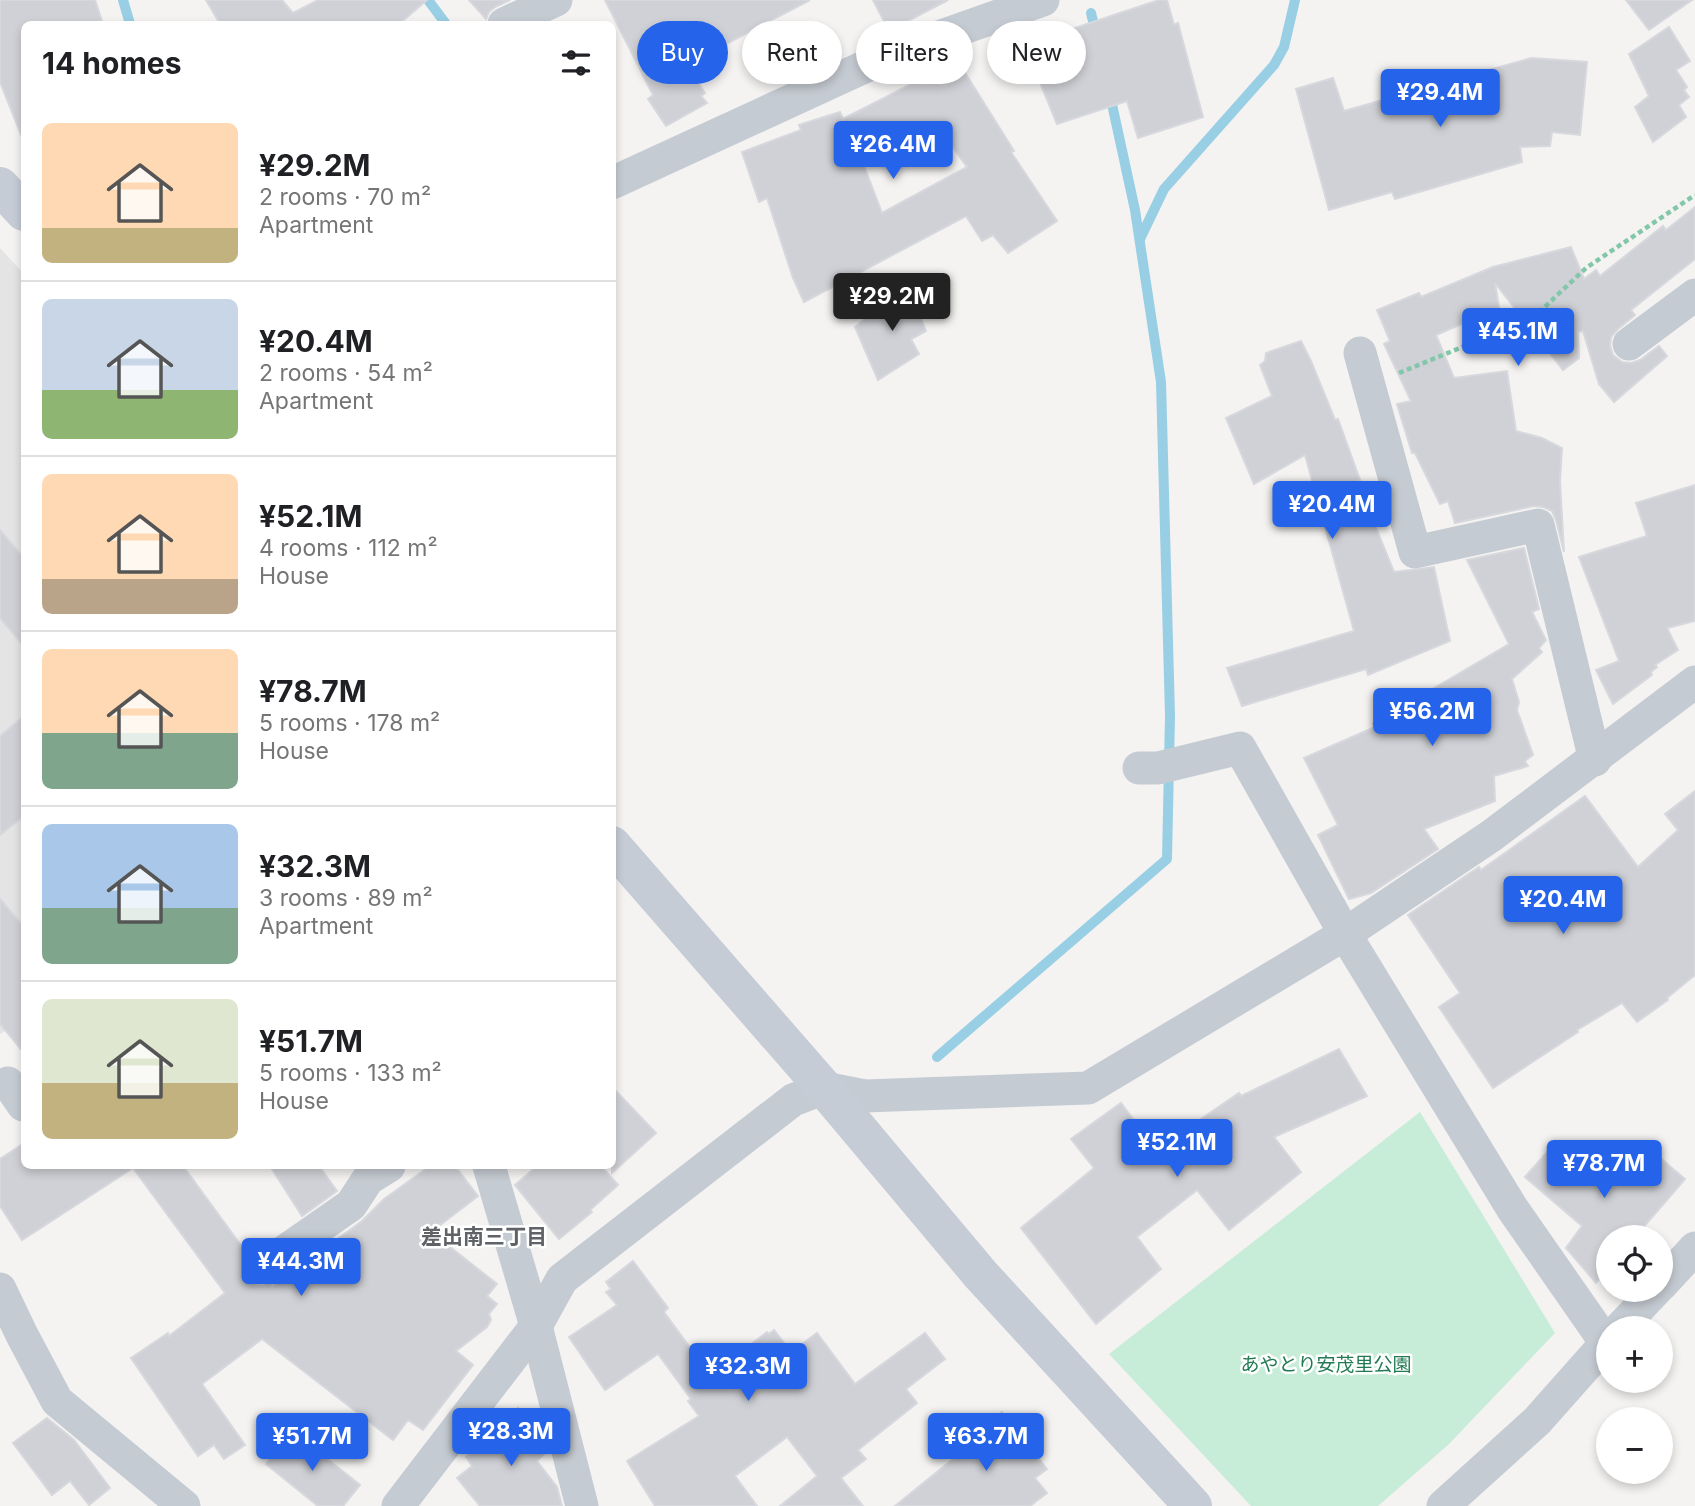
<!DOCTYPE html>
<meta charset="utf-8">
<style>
body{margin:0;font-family:Inter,"Noto Sans JP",sans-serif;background:#f2f2f2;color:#202124;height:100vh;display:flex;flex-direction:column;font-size:26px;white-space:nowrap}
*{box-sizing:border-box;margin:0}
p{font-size:23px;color:#757577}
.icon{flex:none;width:38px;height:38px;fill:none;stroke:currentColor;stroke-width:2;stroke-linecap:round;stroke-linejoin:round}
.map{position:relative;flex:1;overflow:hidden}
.side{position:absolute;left:21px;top:21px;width:595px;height:1148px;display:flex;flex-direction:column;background:#fff;border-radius:10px;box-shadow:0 4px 10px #0003}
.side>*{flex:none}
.banner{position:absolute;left:637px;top:21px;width:665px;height:63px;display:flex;gap:14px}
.fabs{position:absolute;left:1596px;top:1225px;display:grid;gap:14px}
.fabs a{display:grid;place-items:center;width:77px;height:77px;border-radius:50%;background:#fff;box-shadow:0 4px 10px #0003;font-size:35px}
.price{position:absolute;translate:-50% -60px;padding:0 16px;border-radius:7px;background:#2563eb;color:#fff;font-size:23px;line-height:46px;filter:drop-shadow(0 2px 4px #0008)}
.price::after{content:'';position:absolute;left:50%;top:42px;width:21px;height:16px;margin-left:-10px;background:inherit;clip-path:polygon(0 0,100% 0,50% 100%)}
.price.active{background:#222;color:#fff}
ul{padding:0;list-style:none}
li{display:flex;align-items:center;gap:21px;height:175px;padding:0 21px}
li+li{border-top:2px solid #e0e0e0}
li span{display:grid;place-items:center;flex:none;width:196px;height:140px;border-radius:10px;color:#555}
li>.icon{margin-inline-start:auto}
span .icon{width:84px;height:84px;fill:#fffc;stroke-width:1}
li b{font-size:30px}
h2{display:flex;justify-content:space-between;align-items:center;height:84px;padding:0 21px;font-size:30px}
.chip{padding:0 24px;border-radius:32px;background:#fff;box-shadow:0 4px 10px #0003;font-size:24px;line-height:63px}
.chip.active{background:#2563eb;color:#fff}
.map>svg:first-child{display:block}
.education{fill:#e5e4e4}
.green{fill:#c7ecd8}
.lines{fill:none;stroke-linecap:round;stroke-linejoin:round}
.stream{stroke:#98cfe4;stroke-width:10}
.building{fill:#d0d1d6;stroke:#d7d8dd;stroke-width:2;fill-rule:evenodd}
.path{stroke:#82c7a9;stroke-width:4.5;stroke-dasharray:5 3.5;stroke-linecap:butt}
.street{stroke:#c5cbd2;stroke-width:33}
.secondary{stroke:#c5ccd6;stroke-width:38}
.labels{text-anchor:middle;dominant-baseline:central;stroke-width:5;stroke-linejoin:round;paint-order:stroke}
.park-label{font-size:19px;fill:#227a54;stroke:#fff}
.neighbourhood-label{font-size:21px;font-weight:bold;fill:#5f6266;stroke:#fff}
</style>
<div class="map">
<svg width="1695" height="1506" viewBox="0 0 1695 1506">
<rect width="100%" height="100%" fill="#f4f3f2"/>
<!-- education -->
<polygon class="education" points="0,248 24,274 24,1018 0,1034"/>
<!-- green -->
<polygon class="green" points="1420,1112 1555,1333 1449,1444 1378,1506 1251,1506 1109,1354"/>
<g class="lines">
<!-- stream -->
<g class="stream">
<polyline points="123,0 130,24"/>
<polyline points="428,0 446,24"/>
<polyline points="1091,13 1096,33"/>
<polyline points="1140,239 1164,189 1274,65 1284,47 1295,0"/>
<polyline points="937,1057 1167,859 1170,716 1161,382 1135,210 1110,95"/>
</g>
</g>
<!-- building -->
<g class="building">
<polygon points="0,0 95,0 103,24 24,24 23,140 0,82"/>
<polygon points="206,0 282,0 293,13 318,0 427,0 399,24 220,24"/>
<polygon points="469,0 510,0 495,7 489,12 486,19"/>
<polygon points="605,0 810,0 690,63 697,72 693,75 705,93 701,96 707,103 666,126 648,99 653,95"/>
<polygon points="873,0 948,0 889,31"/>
<polygon points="1159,0 1167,0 1174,25 1178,23 1203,117 1138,138 1127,101 1057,124 1034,68 1071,52 1066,31"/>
<polygon points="1626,0 1692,0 1649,30"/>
<polygon points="1669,27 1690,61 1676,70 1687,87 1684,90 1689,97 1679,105 1686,117 1653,142 1635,107 1649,96 1629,54"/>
<polygon points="1531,58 1587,62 1580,135 1552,132 1550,146 1520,147 1522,162 1395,199 1392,192 1329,210 1296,89 1333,78 1344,111"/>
<path d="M 959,63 L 1014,151 L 1011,152 L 1057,221 L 1008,253 L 993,235 L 982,241 L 966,216 L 804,302 L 793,278 L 767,198 L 759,202 L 742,152 L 801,130 L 799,125 L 840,112 L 843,119 L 919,80 L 922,84 ZM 938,127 L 967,167 L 882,213 L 863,163 Z"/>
<polygon points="1695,207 1695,259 1631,310 1635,315 1618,329 1611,337 1610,346 1613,355 1622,362 1631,363 1640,360 1659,346 1667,356 1614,402 1599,384 1583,331 1578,332 1579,358 1563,370 1495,283 1499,308 1436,335 1454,378 1507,371 1516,431 1542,438 1562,448 1560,481 1564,552 1556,520 1552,511 1543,507 1534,506 1455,523 1448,501 1440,504 1415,453 1412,453 1397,404 1411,401 1384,344 1390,341 1377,310 1419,293 1421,297 1493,267 1571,247 1584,279 1596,270 1600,276 1663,226 1666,230"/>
<polygon points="908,285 926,331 911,339 919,354 878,380 855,327"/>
<polygon points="1301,341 1311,361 1335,420 1338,419 1360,480 1357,481 1394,572 1434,567 1450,641 1368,675 1366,669 1242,706 1227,668 1354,631 1305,455 1254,484 1226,418 1272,396 1260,365 1265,361 1266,353"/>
<polygon points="1695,485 1695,621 1667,628 1678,650 1655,665 1657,667 1651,672 1652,675 1613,704 1596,670 1619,661 1579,557 1647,536 1636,503"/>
<polygon points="0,530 24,558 24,647 0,618"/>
<polygon points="1524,548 1539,609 1532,612 1546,640 1539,648 1542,652 1512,679 1519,702 1517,710 1533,755 1525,761 1528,766 1494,776 1495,801 1424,829 1438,849 1371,893 1349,899 1318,835 1338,825 1304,758 1375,727 1373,724 1509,644 1467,560"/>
<polygon points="24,716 24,816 0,835 0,736"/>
<polygon points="1695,791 1695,975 1667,998 1668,1000 1637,1022 1622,1003 1577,1030 1578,1032 1493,1088 1439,1007 1460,993 1408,915 1479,867 1481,870 1585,796 1638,867 1678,830 1665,814"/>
<polygon points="0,899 24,927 24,1053 0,1024"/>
<polygon points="1339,1049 1367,1096 1274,1137 1301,1172 1229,1230 1197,1190 1137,1237 1161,1269 1096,1324 1021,1228 1094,1168 1071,1139 1121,1103 1156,1150 1239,1093 1241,1096"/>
<polygon points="612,1087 656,1133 612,1173"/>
<polygon points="1557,1141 1611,1187 1645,1145 1685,1179 1635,1237 1608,1237 1608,1269 1596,1283 1566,1248 1582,1226 1525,1177"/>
<polygon points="24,1143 24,1166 183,1166 248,1255 243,1268 247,1279 254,1285 263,1286 270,1284 272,1287 362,1221 384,1199 430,1166 455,1166 478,1196 431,1232 497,1284 487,1296 497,1304 489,1314 491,1320 487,1327 456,1351 473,1365 423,1430 408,1420 393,1440 262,1339 202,1384 245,1445 224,1459 214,1445 198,1456 131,1358 168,1333 169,1336 225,1293 133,1168 22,1240 0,1206 0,1159"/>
<polygon points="270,1166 319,1166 337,1191 302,1216"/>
<polygon points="537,1166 601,1166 618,1185 590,1210 592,1212 559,1239 515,1185"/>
<polygon points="633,1261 668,1308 664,1312 711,1376 767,1332 769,1334 774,1330 791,1352 817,1333 855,1384 925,1333 945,1359 906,1389 917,1403 858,1450 866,1459 841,1478 863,1506 780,1506 817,1476 787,1437 735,1476 757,1506 655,1506 627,1461 699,1416 688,1401 691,1399 658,1354 605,1390 569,1337 617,1305 606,1292 611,1289 606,1282"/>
<polygon points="518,1408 544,1435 545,1439 540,1444 547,1451 537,1461 557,1487 562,1506 480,1506 457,1478 472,1466 466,1457"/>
<polygon points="1002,1412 1047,1469 1035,1478 1047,1493 1030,1506 895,1506 964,1450 961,1445"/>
<polygon points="47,1418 74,1440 110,1488 89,1505 70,1481 52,1495 13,1443"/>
<polygon points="292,1431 360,1485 343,1506 318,1506 266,1464"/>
</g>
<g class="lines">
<!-- path -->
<polyline class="path" points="1399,373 1533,318 1586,268 1695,195"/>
<!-- street -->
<g class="street">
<polyline points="504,24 556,0"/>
<polyline points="612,183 899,51 1043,0"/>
<polyline points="1629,344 1695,295"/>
<polyline points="1360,353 1415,552 1538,525 1595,760"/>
<polyline points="1139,768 1158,768 1240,748 1345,934 1512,1208 1606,1343"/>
<polyline points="8,1083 23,1105 24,1104"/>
<polyline points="489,1166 536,1326 582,1506"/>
<polyline points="262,1267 351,1205 368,1179 389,1166"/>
<polyline points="1661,1285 1695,1248"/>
<polyline points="0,1289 22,1335 57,1401 184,1506"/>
<polyline points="1620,1328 1656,1290"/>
<polyline points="398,1506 536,1326 562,1279 793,1100 824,1088 865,1096 1088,1088 1345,934 1491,836 1695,682"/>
<polyline points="1443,1506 1537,1421 1608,1341"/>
</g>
<!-- secondary -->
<g class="secondary">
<polyline points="0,186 24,212"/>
<polyline points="612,845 824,1088 981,1275 1193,1506"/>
</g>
</g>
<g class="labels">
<!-- park labels -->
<g class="park-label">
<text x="1326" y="1364">あやとり安茂里公園</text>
</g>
<!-- neighbourhood labels -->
<g class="neighbourhood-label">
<text x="484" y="1236">差出南三丁目</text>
</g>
</g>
</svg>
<div class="fabs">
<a><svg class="icon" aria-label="locate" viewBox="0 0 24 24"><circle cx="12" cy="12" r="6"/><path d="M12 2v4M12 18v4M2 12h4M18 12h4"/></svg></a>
<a>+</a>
<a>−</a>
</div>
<b class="price" style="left:1440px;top:129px">¥29.4M</b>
<b class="price" style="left:893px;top:181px">¥26.4M</b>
<b class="price active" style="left:892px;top:333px">¥29.2M</b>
<b class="price" style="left:1518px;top:368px">¥45.1M</b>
<b class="price" style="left:1332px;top:541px">¥20.4M</b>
<b class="price" style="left:1432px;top:748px">¥56.2M</b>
<b class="price" style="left:1563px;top:936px">¥20.4M</b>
<b class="price" style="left:1177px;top:1179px">¥52.1M</b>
<b class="price" style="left:1604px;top:1200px">¥78.7M</b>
<b class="price" style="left:301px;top:1298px">¥44.3M</b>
<b class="price" style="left:748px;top:1403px">¥32.3M</b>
<b class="price" style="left:511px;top:1468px">¥28.3M</b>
<b class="price" style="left:312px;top:1473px">¥51.7M</b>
<b class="price" style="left:986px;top:1473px">¥63.7M</b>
<div class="banner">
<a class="chip active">Buy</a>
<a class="chip">Rent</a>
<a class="chip">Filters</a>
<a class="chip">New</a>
</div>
<section class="side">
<h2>14 homes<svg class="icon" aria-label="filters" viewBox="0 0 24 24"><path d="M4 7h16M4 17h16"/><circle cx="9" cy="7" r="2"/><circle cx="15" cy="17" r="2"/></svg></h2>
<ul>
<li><span style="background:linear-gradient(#ffd9b3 75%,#c2b280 0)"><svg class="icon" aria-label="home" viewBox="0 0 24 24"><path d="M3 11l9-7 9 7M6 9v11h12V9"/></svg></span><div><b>¥29.2M</b><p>2 rooms · 70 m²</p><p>Apartment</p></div></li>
<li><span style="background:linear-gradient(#c9d6e8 65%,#8fb573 0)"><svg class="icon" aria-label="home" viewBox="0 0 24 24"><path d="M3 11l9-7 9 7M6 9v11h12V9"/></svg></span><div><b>¥20.4M</b><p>2 rooms · 54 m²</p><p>Apartment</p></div></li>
<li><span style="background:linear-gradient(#ffd9b3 75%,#b9a48a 0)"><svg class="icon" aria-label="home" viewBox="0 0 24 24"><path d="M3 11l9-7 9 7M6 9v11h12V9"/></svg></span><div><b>¥52.1M</b><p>4 rooms · 112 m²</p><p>House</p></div></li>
<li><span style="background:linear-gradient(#ffd9b3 60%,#7fa58c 0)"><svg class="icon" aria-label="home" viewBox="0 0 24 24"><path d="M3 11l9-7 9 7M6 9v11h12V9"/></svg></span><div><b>¥78.7M</b><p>5 rooms · 178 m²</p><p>House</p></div></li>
<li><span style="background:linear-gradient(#a9c7e8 60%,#7fa58c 0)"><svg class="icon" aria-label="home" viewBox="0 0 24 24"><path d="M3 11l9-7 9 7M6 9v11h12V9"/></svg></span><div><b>¥32.3M</b><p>3 rooms · 89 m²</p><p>Apartment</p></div></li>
<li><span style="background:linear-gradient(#dfe7d0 60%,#c2b280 0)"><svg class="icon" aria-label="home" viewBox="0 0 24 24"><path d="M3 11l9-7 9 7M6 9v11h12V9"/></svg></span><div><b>¥51.7M</b><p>5 rooms · 133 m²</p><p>House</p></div></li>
</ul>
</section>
</div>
